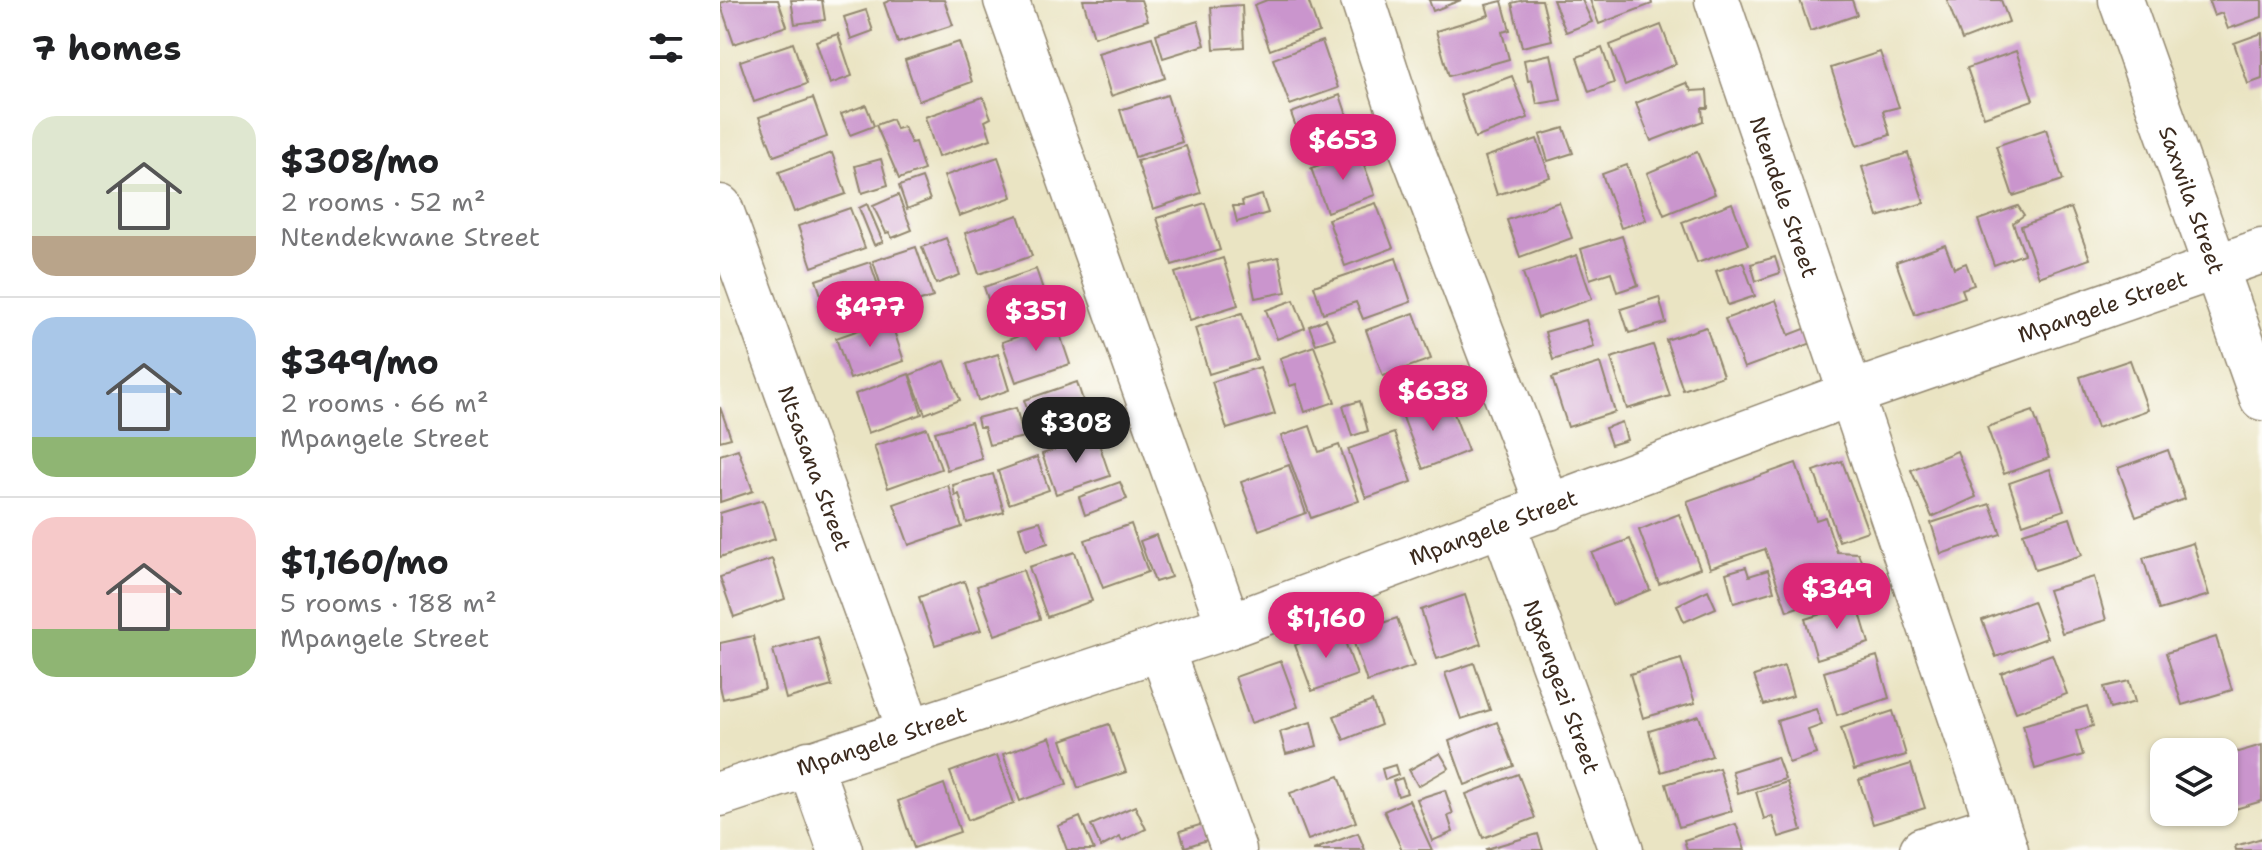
<!DOCTYPE html>
<meta charset="utf-8">
<style>
body{margin:0;font-family:"Shantell Sans",sans-serif;background:#f2f2f2;color:#202124;height:100vh;display:flex;flex-direction:column;font-size:30px;white-space:nowrap}
*{box-sizing:border-box;margin:0}
p{font-size:26px;color:#757577}
.icon{flex:none;width:44px;height:44px;fill:none;stroke:currentColor;stroke-width:2;stroke-linecap:round;stroke-linejoin:round}
.map{position:relative;flex:1;overflow:hidden}
.sheet{display:flex;flex-direction:column;background:#fff;width:720px}
.sheet>*{flex:none}
.fabs{position:absolute;left:1430px;top:738px;display:grid;gap:16px}
.fabs a{display:grid;place-items:center;width:88px;height:88px;border-radius:16px;background:#fff;box-shadow:0 2px 6px #0004;font-size:40px}
.price{position:absolute;translate:-50% -68px;padding:0 18px;border-radius:28px;background:#db2777;color:#fff;font-size:26px;line-height:52px;filter:drop-shadow(0 2px 4px #0008)}
.price::after{content:'';position:absolute;left:50%;top:48px;width:24px;height:18px;margin-left:-12px;background:inherit;clip-path:polygon(0 0,100% 0,50% 100%)}
.price.active{background:#222;color:#fff}
ul{padding:0;list-style:none}
li{display:flex;align-items:center;gap:24px;height:200px;padding:0 32px}
li+li{border-top:2px solid #e0e0e0}
li span{display:grid;place-items:center;flex:none;width:224px;height:160px;border-radius:24px;color:#555}
li>.icon{margin-inline-start:auto}
span .icon{width:96px;height:96px;fill:#fffc;stroke-width:1}
li b{font-size:34px}
h2{display:flex;justify-content:space-between;align-items:center;height:96px;padding:0 32px;font-size:34px}
main{display:flex;flex:1;min-height:0}
.map>svg:first-child{display:block}
.building{fill:#ca95cd}
.lines{fill:none;stroke-linecap:round;stroke-linejoin:round}
.minor-casing{stroke:#928770;stroke-width:47}
.minor{stroke:#fff;stroke-width:44}
.labels{text-anchor:middle;dominant-baseline:central;stroke-width:6;stroke-linejoin:round;paint-order:stroke}
.street-label{font-size:22px;fill:#3b2a1e;stroke:#fdfcf7}
</style>
<main>
<section class="sheet">
<h2>7 homes<svg class="icon" aria-label="filters" viewBox="0 0 24 24"><path d="M4 7h16M4 17h16"/><circle cx="9" cy="7" r="2"/><circle cx="15" cy="17" r="2"/></svg></h2>
<ul>
<li><span style="background:linear-gradient(#dfe7d0 75%,#b9a48a 0)"><svg class="icon" aria-label="home" viewBox="0 0 24 24"><path d="M3 11l9-7 9 7M6 9v11h12V9"/></svg></span><div><b>$308/mo</b><p>2 rooms · 52 m²</p><p>Ntendekwane Street</p></div></li>
<li><span style="background:linear-gradient(#a9c7e8 75%,#8fb573 0)"><svg class="icon" aria-label="home" viewBox="0 0 24 24"><path d="M3 11l9-7 9 7M6 9v11h12V9"/></svg></span><div><b>$349/mo</b><p>2 rooms · 66 m²</p><p>Mpangele Street</p></div></li>
<li><span style="background:linear-gradient(#f6c9c9 70%,#8fb573 0)"><svg class="icon" aria-label="home" viewBox="0 0 24 24"><path d="M3 11l9-7 9 7M6 9v11h12V9"/></svg></span><div><b>$1,160/mo</b><p>5 rooms · 188 m²</p><p>Mpangele Street</p></div></li>
</ul>
</section>
<div class="map">
<svg width="1542" height="850" viewBox="0 0 1542 850">
<rect width="100%" height="100%" fill="#fdfcf7"/>
<filter id="ink" filterUnits="userSpaceOnUse"><feTurbulence type="fractalNoise" baseFrequency=".0125" numOctaves="2"/><feDisplacementMap in="SourceGraphic" scale="16" xChannelSelector="R" yChannelSelector="G"/><feConvolveMatrix kernelMatrix="1 2 1 2 8 2 1 2 1" color-interpolation-filters="sRGB"/></filter>
<filter id="wash" filterUnits="userSpaceOnUse"><feTurbulence type="fractalNoise" baseFrequency=".006" numOctaves="4" result="noise"/><feDisplacementMap in="SourceGraphic" scale="32" xChannelSelector="R" yChannelSelector="G"/><feGaussianBlur stdDeviation="1.8" result="paint"/><feColorMatrix in="noise" values="0 0 0 0 0 0 0 0 0 0 0 0 0 0 0 0 0 1.4 0 .05"/><feComposite in="paint" operator="in"/></filter>
<g filter="url(#wash)">
<rect width="100%" height="100%" fill="#eae4c3"/>
<g id="blocks">
<!-- building -->
<g class="building">
<polygon points="10,0 58,0 67,26 14,44 0,3"/>
<polygon points="71,0 102,0 105,20 75,24"/>
<polygon points="171,0 224,0 233,25 178,43 164,3"/>
<polygon points="363,0 421,0 428,20 374,37"/>
<polygon points="547,0 588,0 599,32 550,50 534,5"/>
<polygon points="709,0 741,0 713,11"/>
<polygon points="804,0 822,0 832,40 802,47 792,3"/>
<polygon points="833,0 862,0 872,22 846,32"/>
<polygon points="870,0 931,0 932,4 879,24"/>
<polygon points="1080,0 1132,0 1137,15 1090,31"/>
<polygon points="1227,0 1281,0 1289,22 1242,40"/>
<polygon points="1495,0 1542,0 1542,17 1508,29 1502,13 1494,16 1489,2"/>
<polygon points="782,1 790,30 782,32 789,59 729,76 716,31 769,15 766,5"/>
<polygon points="522,5 524,47 494,49 491,7"/>
<polygon points="146,10 153,31 131,39 124,17"/>
<polygon points="478,21 485,45 443,58 436,34"/>
<polygon points="941,25 956,64 905,85 890,45"/>
<polygon points="1542,33 1542,79 1528,84 1514,43"/>
<polygon points="118,34 132,76 110,84 96,41"/>
<polygon points="432,37 445,78 391,96 378,53"/>
<polygon points="602,41 618,88 570,105 553,59"/>
<polygon points="239,42 252,82 199,101 185,60"/>
<polygon points="73,43 87,84 34,102 20,61"/>
<polygon points="882,48 894,83 869,92 857,57"/>
<polygon points="1296,51 1313,100 1264,117 1247,68"/>
<polygon points="1160,52 1179,107 1163,111 1170,135 1137,146 1111,68"/>
<polygon points="831,54 841,100 817,104 812,80 808,81 804,60"/>
<polygon points="792,76 808,118 755,138 740,95"/>
<polygon points="966,83 972,91 987,90 988,108 982,108 983,121 931,141 916,103"/>
<polygon points="447,95 462,142 415,157 400,110"/>
<polygon points="620,95 636,142 588,160 571,113"/>
<polygon points="263,97 271,118 265,121 271,139 218,157 205,117"/>
<polygon points="93,98 107,137 54,156 39,117"/>
<polygon points="146,105 154,126 130,135 121,114"/>
<polygon points="172,119 176,129 184,127 191,143 195,142 204,170 179,179 156,125"/>
<polygon points="844,128 853,153 828,161 820,135"/>
<polygon points="1326,129 1343,180 1293,196 1276,146"/>
<polygon points="817,139 830,177 777,195 765,157"/>
<polygon points="466,146 481,193 433,209 417,161"/>
<polygon points="639,151 655,195 607,212 591,168"/>
<polygon points="977,152 995,194 944,215 927,173"/>
<polygon points="112,153 126,194 74,212 59,172"/>
<polygon points="1188,153 1204,203 1158,217 1142,167"/>
<polygon points="278,157 292,197 239,216 224,176"/>
<polygon points="161,159 168,185 142,193 135,166"/>
<polygon points="907,165 926,220 901,228 882,174"/>
<polygon points="202,178 210,200 187,209 179,186"/>
<polygon points="178,195 192,230 172,238 169,232 166,233 153,206"/>
<polygon points="542,195 548,213 517,222 513,206 523,206 522,201"/>
<polygon points="839,202 852,238 800,257 787,220"/>
<polygon points="485,203 500,250 452,265 437,218"/>
<polygon points="656,203 673,248 625,266 608,219"/>
<polygon points="1012,203 1028,245 977,263 962,222"/>
<polygon points="147,204 163,242 154,245 139,208"/>
<polygon points="1298,206 1304,215 1293,223 1304,254 1274,265 1258,220"/>
<polygon points="130,208 145,248 92,267 78,226"/>
<polygon points="1351,208 1370,259 1319,277 1301,226"/>
<polygon points="298,215 312,256 259,274 245,233"/>
<polygon points="902,236 918,285 897,292 891,272 870,279 861,249"/>
<polygon points="226,238 240,275 216,284 202,247"/>
<polygon points="1225,245 1234,268 1246,263 1254,285 1242,289 1245,297 1195,315 1176,262"/>
<polygon points="196,247 213,297 169,311 153,261"/>
<polygon points="857,255 872,299 818,318 803,273"/>
<polygon points="559,257 566,292 535,298 528,263"/>
<polygon points="1055,257 1060,273 1036,281 1031,264"/>
<polygon points="503,258 518,305 470,320 455,273"/>
<polygon points="676,258 691,302 643,319 636,302 603,313 594,286"/>
<polygon points="150,262 164,303 110,322 96,280"/>
<polygon points="1023,262 1035,296 1008,305 996,271"/>
<polygon points="316,269 330,310 278,328 264,287"/>
<polygon points="939,297 946,323 909,333 901,309"/>
<polygon points="574,300 585,328 557,339 546,310"/>
<polygon points="1056,300 1069,335 1087,328 1092,343 1024,368 1005,319"/>
<polygon points="522,313 537,359 489,374 475,328"/>
<polygon points="694,313 711,359 663,376 646,330"/>
<polygon points="170,319 184,361 130,379 116,338"/>
<polygon points="606,319 615,338 596,344 589,326"/>
<polygon points="866,320 874,347 833,360 825,332"/>
<polygon points="336,323 350,364 296,382 282,342"/>
<polygon points="986,327 1003,376 963,390 946,340"/>
<polygon points="933,345 950,396 907,409 891,358"/>
<polygon points="594,346 615,402 585,412 576,384 570,386 560,358"/>
<polygon points="278,354 289,390 258,401 247,364"/>
<polygon points="1410,360 1428,410 1377,428 1360,377"/>
<polygon points="225,361 240,400 205,414 190,375"/>
<polygon points="880,363 895,412 848,427 832,378"/>
<polygon points="540,367 555,414 507,429 492,382"/>
<polygon points="189,374 202,414 148,433 135,394"/>
<polygon points="357,382 370,422 318,440 304,400"/>
<polygon points="703,398 708,412 730,403 748,451 703,469 679,407"/>
<polygon points="640,401 648,431 632,436 623,406"/>
<polygon points="0,407 11,438 0,441"/>
<polygon points="296,408 304,437 269,445 264,427 259,427 257,418"/>
<polygon points="1313,411 1329,458 1284,474 1267,427"/>
<polygon points="251,422 262,459 227,470 215,432"/>
<polygon points="902,422 907,440 891,445 885,428"/>
<polygon points="590,426 599,452 619,445 639,501 591,518 561,436"/>
<polygon points="207,428 221,469 168,488 154,446"/>
<polygon points="674,433 692,482 646,498 628,449"/>
<polygon points="376,435 390,476 336,494 322,454"/>
<polygon points="18,449 33,491 0,502 0,455"/>
<polygon points="1448,450 1465,499 1416,517 1398,468"/>
<polygon points="1237,451 1256,497 1212,517 1191,470"/>
<polygon points="317,457 329,490 289,504 278,471"/>
<polygon points="1122,461 1148,531 1119,541 1094,471"/>
<polygon points="1076,463 1096,520 1105,517 1117,552 1138,553 1149,582 1067,611 1045,549 990,568 967,501"/>
<polygon points="569,465 586,513 539,530 521,482"/>
<polygon points="1330,469 1344,510 1303,524 1289,483"/>
<polygon points="273,474 284,512 247,523 239,494 235,496 233,485"/>
<polygon points="400,482 407,499 365,515 359,497"/>
<polygon points="228,485 242,527 189,545 174,504"/>
<polygon points="43,500 55,539 0,557 0,513"/>
<polygon points="1270,504 1281,534 1221,554 1211,523"/>
<polygon points="959,514 980,568 939,584 919,530"/>
<polygon points="1350,518 1362,555 1315,570 1303,533"/>
<polygon points="320,521 328,543 306,550 299,527"/>
<polygon points="411,524 428,572 383,588 365,540"/>
<polygon points="436,535 451,577 435,582 420,541"/>
<polygon points="910,539 930,590 892,605 872,553"/>
<polygon points="1473,543 1489,595 1439,610 1423,558"/>
<polygon points="355,552 372,601 327,617 309,567"/>
<polygon points="52,559 65,599 14,617 0,577"/>
<polygon points="1026,567 1029,576 1048,570 1054,591 1014,603 1006,573"/>
<polygon points="303,570 320,619 275,635 257,586"/>
<polygon points="1374,577 1386,620 1342,633 1328,590"/>
<polygon points="244,581 261,630 215,645 199,597"/>
<polygon points="988,590 996,608 964,622 957,605"/>
<polygon points="745,595 761,644 717,659 701,610"/>
<polygon points="1313,601 1327,638 1276,657 1262,620"/>
<polygon points="1137,603 1149,643 1097,659 1085,619"/>
<polygon points="677,618 694,666 647,682 631,634"/>
<polygon points="620,628 637,675 592,691 575,645"/>
<polygon points="33,636 45,689 3,699 0,686 0,643"/>
<polygon points="98,637 112,686 66,699 53,650"/>
<polygon points="1496,637 1512,690 1462,705 1446,653"/>
<polygon points="1332,654 1347,694 1296,712 1281,673"/>
<polygon points="1157,656 1169,698 1117,715 1104,672"/>
<polygon points="961,659 975,703 923,718 910,674"/>
<polygon points="561,661 578,707 531,723 515,677"/>
<polygon points="754,663 770,710 741,719 725,673"/>
<polygon points="1064,666 1073,696 1044,705 1034,676"/>
<polygon points="1409,681 1415,702 1390,709 1384,687"/>
<polygon points="652,701 661,725 624,740 614,716"/>
<polygon points="1367,706 1373,726 1356,731 1363,755 1315,769 1303,725"/>
<polygon points="1096,709 1102,725 1088,730 1096,754 1069,763 1057,721"/>
<polygon points="1173,711 1186,755 1134,770 1121,728"/>
<polygon points="979,716 992,756 941,772 929,731"/>
<polygon points="591,722 597,746 566,754 560,732"/>
<polygon points="777,722 794,766 745,785 729,741"/>
<polygon points="389,724 406,772 358,788 342,740"/>
<polygon points="330,737 347,784 300,801 283,754"/>
<polygon points="1542,745 1542,801 1512,810 1504,784 1504,756"/>
<polygon points="720,753 729,768 698,786 689,770"/>
<polygon points="277,755 294,803 248,820 230,772"/>
<polygon points="1057,757 1065,779 1018,793 1012,771"/>
<polygon points="1191,764 1205,808 1153,824 1139,780"/>
<polygon points="675,765 678,775 665,780 662,769"/>
<polygon points="999,768 1012,811 959,827 946,784"/>
<polygon points="798,774 815,818 763,838 746,794"/>
<polygon points="619,776 636,822 588,840 570,793"/>
<polygon points="682,778 687,793 678,796 673,781"/>
<polygon points="1067,782 1082,830 1059,837 1052,816 1044,819 1036,792"/>
<polygon points="224,784 240,832 194,848 178,801"/>
<polygon points="725,790 733,814 728,816 733,832 712,841 697,799"/>
<polygon points="689,800 712,850 682,850 664,811"/>
<polygon points="415,806 426,829 402,841 400,837 381,847 371,825"/>
<polygon points="360,817 374,850 347,850 338,826"/>
<polygon points="483,824 487,840 465,847 460,831"/>
<polygon points="1016,824 1025,850 967,850 964,840"/>
<polygon points="638,833 645,850 593,850"/>
<polygon points="818,834 823,850 767,850 766,849"/>
<polygon points="1542,838 1542,850 1516,850 1515,846"/>
</g>
</g>
</g>
<g filter="url(#ink)">
<use href="#blocks" fill-opacity="0" stroke="#928770" stroke-width="2"/>
<g class="lines">
<defs>
<g id="minor">
<polyline points="286,0 509,626"/>
<polyline points="643,0 691,147 829,508"/>
<path id="s1" d="M 997,0 L 1286,850"/>
<path id="s2" d="M 1401,0 L 1542,398"/>
<path id="s3" d="M 0,207 L 190,731"/>
<path id="s4" d="M 783,525 L 901,850"/>
<polyline points="441,648 514,850"/>
<polyline points="89,763 120,850"/>
<path id="s5" d="M 0,794 L 509,626 L 1130,394 L 1542,251"/>
<polyline points="1202,850 1277,826"/>
</g>
</defs>
<!-- minor casing -->
<use href="#minor" class="minor-casing"/>
<!-- minor -->
<use href="#minor" class="minor"/>
</g>
</g>
<g class="labels">
<!-- street labels -->
<g class="street-label">
<text stroke="none"><textPath href="#s1" startOffset="208">Ntendele Street</textPath></text>
<text stroke="none"><textPath href="#s2" startOffset="212">Saxwila Street</textPath></text>
<text stroke="none"><textPath href="#s5" startOffset="1466">Mpangele Street</textPath></text>
<text stroke="none"><textPath href="#s3" startOffset="278">Ntsasana Street</textPath></text>
<text stroke="none"><textPath href="#s5" startOffset="818">Mpangele Street</textPath></text>
<text stroke="none"><textPath href="#s4" startOffset="172">Ngxengezi Street</textPath></text>
<text stroke="none"><textPath href="#s5" startOffset="170">Mpangele Street</textPath></text>
</g>
</g>
</svg>
<div class="fabs">
<a><svg class="icon" aria-label="layers" viewBox="0 0 24 24"><path d="M12 4l9 5-9 5-9-5zM3 14l9 5 9-5"/></svg></a>
</div>
<b class="price" style="left:623px;top:182px">$653</b>
<b class="price" style="left:150px;top:349px">$477</b>
<b class="price" style="left:316px;top:353px">$351</b>
<b class="price" style="left:713px;top:433px">$638</b>
<b class="price active" style="left:356px;top:465px">$308</b>
<b class="price" style="left:1117px;top:631px">$349</b>
<b class="price" style="left:606px;top:660px">$1,160</b>
</div>
</main>
